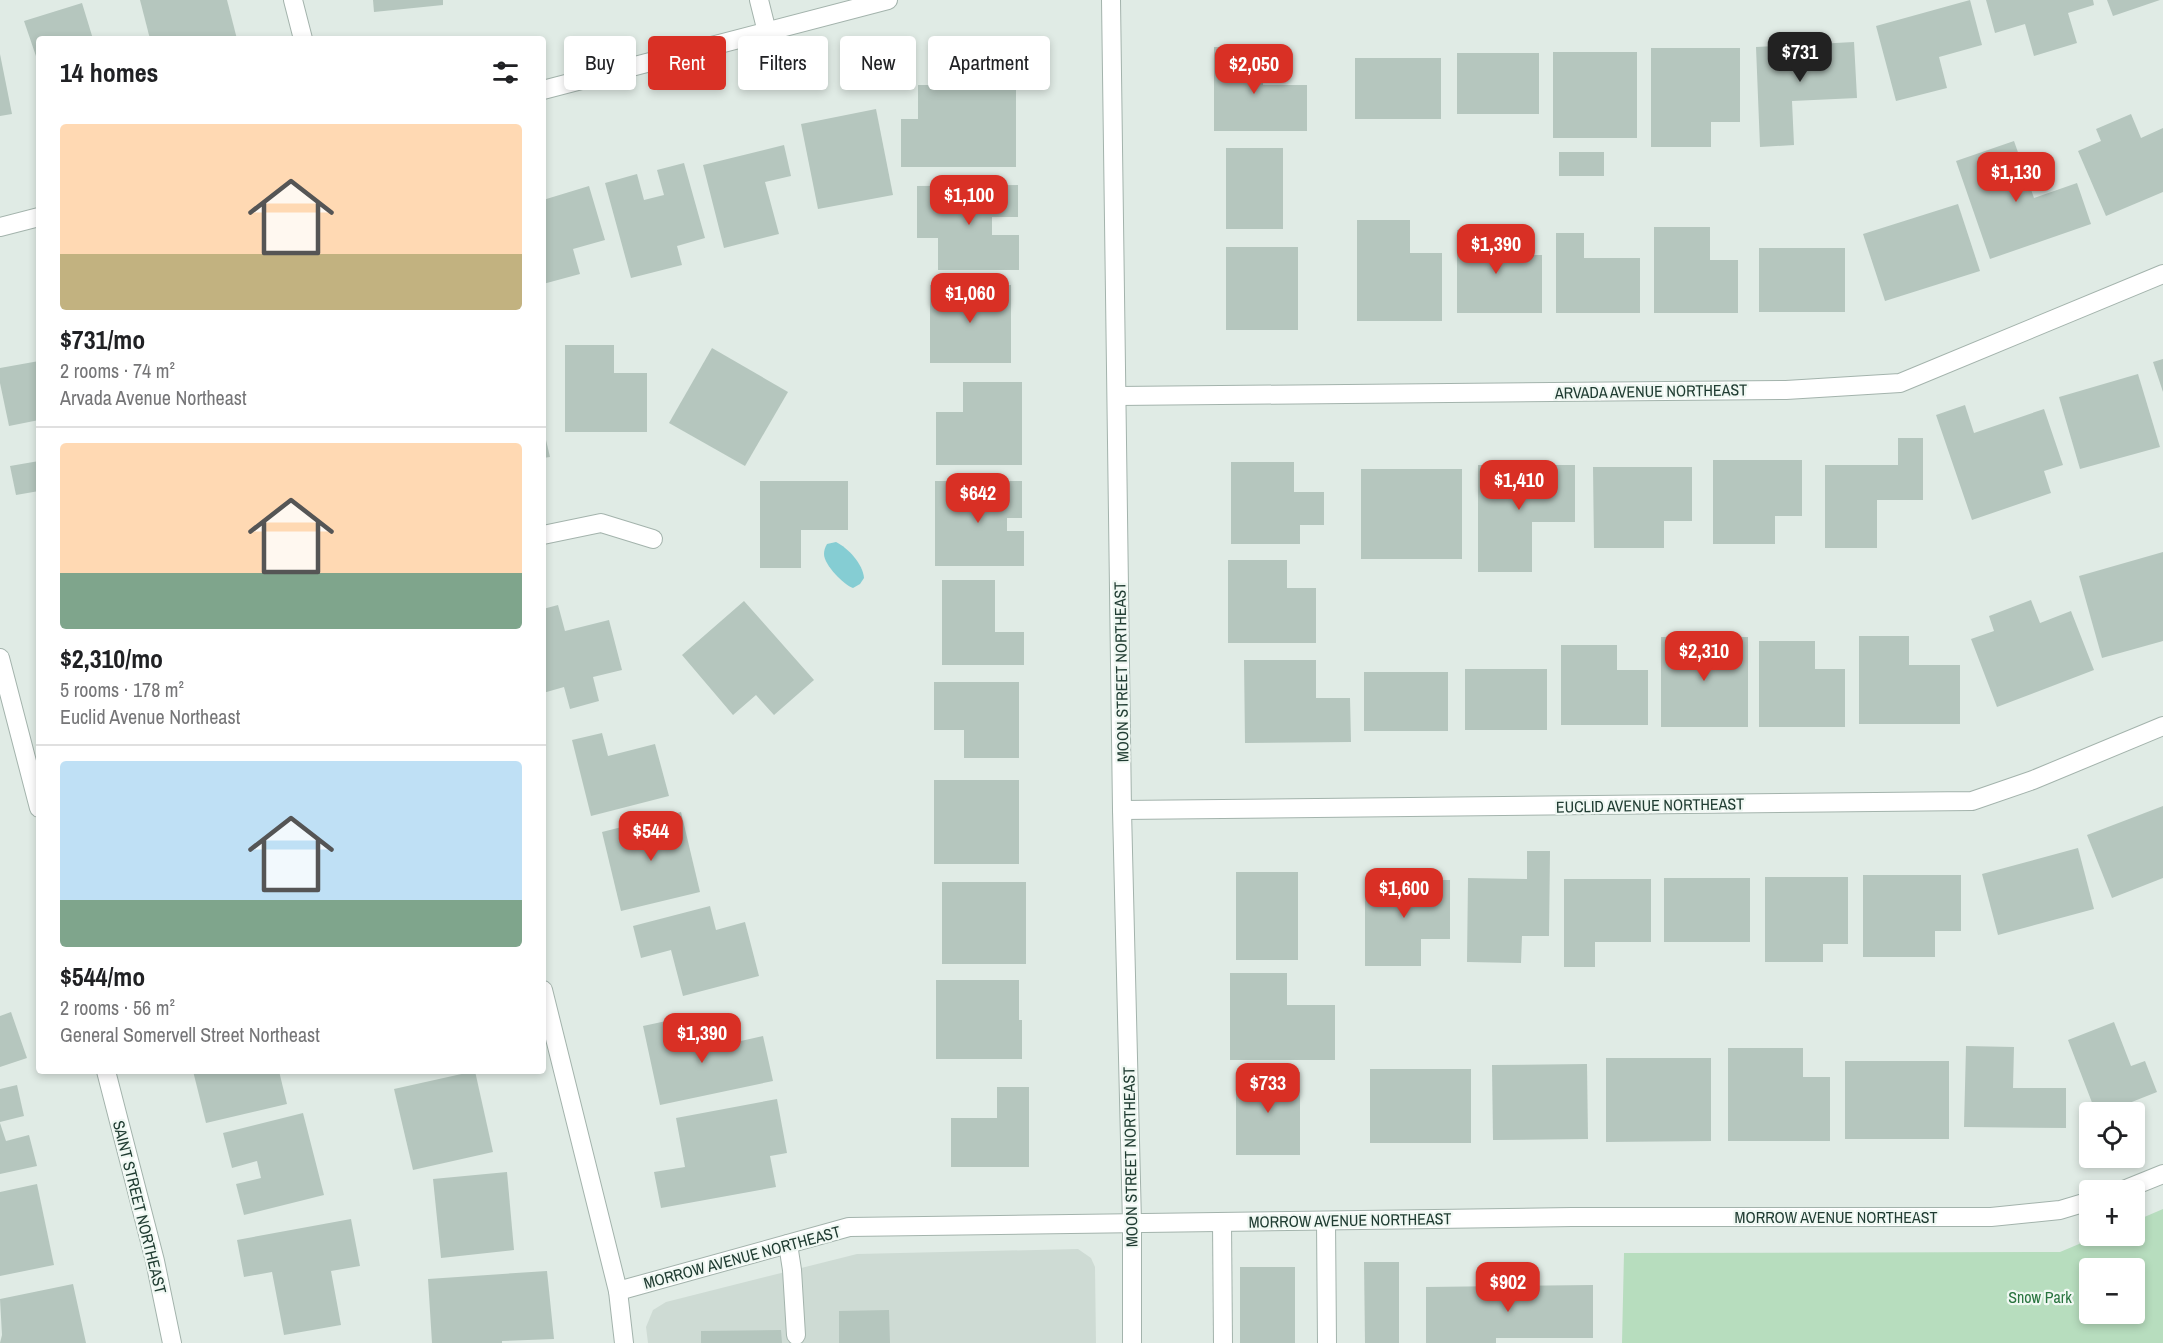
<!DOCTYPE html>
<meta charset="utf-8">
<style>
body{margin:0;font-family:"Archivo Narrow",sans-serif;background:#f2f2f2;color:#202124;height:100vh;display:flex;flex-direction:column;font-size:22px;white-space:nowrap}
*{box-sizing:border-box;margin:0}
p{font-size:20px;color:#757577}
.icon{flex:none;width:33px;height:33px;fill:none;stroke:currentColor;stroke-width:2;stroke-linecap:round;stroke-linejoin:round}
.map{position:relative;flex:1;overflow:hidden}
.sheet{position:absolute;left:36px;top:36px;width:510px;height:1038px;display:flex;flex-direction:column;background:#fff;border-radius:6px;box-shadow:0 3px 9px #0003}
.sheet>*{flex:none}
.guide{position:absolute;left:564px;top:36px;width:570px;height:54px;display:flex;gap:12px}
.fabs{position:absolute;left:2079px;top:1102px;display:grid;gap:12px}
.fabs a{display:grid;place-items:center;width:66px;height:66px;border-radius:6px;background:#fff;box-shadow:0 3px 9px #0003;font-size:30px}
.price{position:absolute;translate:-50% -51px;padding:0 14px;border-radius:12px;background:#d93025;color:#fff;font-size:20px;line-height:39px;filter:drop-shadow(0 2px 3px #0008)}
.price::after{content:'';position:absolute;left:50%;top:36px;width:18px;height:14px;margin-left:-9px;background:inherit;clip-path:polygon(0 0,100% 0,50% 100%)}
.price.on{background:#222;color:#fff}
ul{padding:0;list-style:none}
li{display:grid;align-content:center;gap:12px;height:318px;padding:0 24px}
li+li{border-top:2px solid #e0e0e0}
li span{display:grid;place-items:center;height:186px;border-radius:6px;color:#555}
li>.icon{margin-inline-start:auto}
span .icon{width:108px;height:108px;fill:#fffc;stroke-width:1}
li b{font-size:26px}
h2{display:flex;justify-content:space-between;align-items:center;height:72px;padding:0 24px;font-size:26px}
.pill{padding:0 21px;border-radius:6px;background:#fff;box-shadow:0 3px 9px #0003;font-size:21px;line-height:54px}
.pill.on{background:#d93025;color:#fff}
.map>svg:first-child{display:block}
.built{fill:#cedbd4}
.green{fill:#b7ddbe;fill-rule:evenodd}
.water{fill:#85cdd3}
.building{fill:#b5c6be}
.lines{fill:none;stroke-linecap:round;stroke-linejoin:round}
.minor-casing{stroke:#a3b3ac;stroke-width:20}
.minor{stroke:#fff;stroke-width:18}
.labels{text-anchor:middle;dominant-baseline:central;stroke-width:4.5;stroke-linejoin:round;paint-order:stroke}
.street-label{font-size:16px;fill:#203c32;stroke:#f0f8f3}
.park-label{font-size:16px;fill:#29743f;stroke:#f0f8f3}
</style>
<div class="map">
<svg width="2163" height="1343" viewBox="0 0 2163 1343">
<rect width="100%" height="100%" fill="#e0ebe5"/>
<!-- built -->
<polygon class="built" points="1078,1249 1091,1258 1095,1267 1096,1343 648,1343 646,1327 653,1310 666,1302 857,1254"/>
<!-- green -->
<path class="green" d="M 2163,1209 L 2163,1343 L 1622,1343 L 1624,1253 L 2060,1252 L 2098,1236 L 2134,1236 L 2135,1221 ZM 2090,1269 L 2134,1269 L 2134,1314 L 2090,1314 Z"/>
<!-- water -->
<path class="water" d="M 836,542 C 848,548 863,564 864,578 L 860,584 L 853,588 C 844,585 824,565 824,554 C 824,551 825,547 827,544 Z"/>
<!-- building -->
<g class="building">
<polygon points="140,0 227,0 237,39 150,39"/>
<polygon points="373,0 443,0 443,5 374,12"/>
<polygon points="1970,0 1982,45 1939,57 1947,88 1896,101 1876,26"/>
<polygon points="1986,0 2093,0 2094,5 2068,13 2077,43 2034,56 2025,24 1995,33"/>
<polygon points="2107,0 2160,0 2113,16"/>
<polygon points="82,3 93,39 39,39 39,65 24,21"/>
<polygon points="1854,42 1857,98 1792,101 1794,145 1760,147 1756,47"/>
<polygon points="1214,47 1263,47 1263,85 1307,85 1307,131 1214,131"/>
<polygon points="1651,48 1740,48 1740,122 1711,122 1711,147 1651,147"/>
<rect x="1553" y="52" width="84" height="86"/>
<rect x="1457" y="53" width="82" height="61"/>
<polygon points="0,54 12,114 0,116"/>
<rect x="1355" y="58" width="86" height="61"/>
<polygon points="918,85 1016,85 1016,167 901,167 901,119 918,119"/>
<polygon points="876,109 893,195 818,209 801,124"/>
<polygon points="2131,114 2141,138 2163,128 2163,192 2106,216 2078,151 2101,141 2096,129"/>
<polygon points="2014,141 2034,198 2077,183 2091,224 1990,259 1956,161"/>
<polygon points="784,145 791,176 765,182 779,234 724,248 703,165"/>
<rect x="1226" y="148" width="57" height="81"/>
<rect x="1559" y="152" width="45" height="24"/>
<polygon points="684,163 705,238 677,246 682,265 631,278 605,183 637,174 644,200 664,195 657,170"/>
<polygon points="1018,185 1018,217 992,217 992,235 1019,235 1019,270 938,270 938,238 917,238 917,186"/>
<polygon points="589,186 605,240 573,249 580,274 543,284 543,200"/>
<polygon points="1958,204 1980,271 1885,301 1863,234"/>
<polygon points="1357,220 1410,220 1410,253 1442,253 1442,321 1357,321"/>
<polygon points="1654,227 1710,227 1710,260 1738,260 1738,313 1654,313"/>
<polygon points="1457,230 1514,230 1514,255 1542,255 1542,313 1457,313"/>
<polygon points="1556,233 1584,233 1584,258 1640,258 1640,313 1556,313"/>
<rect x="1226" y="247" width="72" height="83"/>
<rect x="1759" y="248" width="86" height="64"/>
<rect x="930" y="285" width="81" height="78"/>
<polygon points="565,345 614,345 614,373 647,373 647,432 565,432"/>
<polygon points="712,348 788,392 745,466 669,423"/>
<polygon points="2163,359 2163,392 2153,362"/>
<polygon points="39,361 39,420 9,426 0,383 0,368"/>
<polygon points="2138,374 2160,447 2080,469 2059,397"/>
<polygon points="963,382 1022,382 1022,465 936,465 936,412 963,412"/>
<polygon points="1965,405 1974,433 2044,409 2063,465 2044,471 2051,493 1972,520 1936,415"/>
<polygon points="543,427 550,457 543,458"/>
<polygon points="1898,438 1923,438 1923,500 1877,500 1877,548 1825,548 1825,465 1898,465"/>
<polygon points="1713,460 1802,460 1802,516 1775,516 1775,544 1713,544"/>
<polygon points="39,461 39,491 16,495 10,466"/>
<polygon points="1231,462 1294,462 1294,492 1324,492 1324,525 1300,525 1300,544 1231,544"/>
<polygon points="1478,465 1575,465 1575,522 1532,522 1532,572 1478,572"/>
<polygon points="1593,467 1692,467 1692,521 1664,521 1664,548 1594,548"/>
<rect x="1361" y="469" width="101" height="90"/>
<polygon points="760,481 848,481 848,530 801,530 801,568 760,568"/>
<polygon points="935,481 1022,481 1022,518 1007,518 1007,531 1024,531 1024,566 935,566"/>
<polygon points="2163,552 2163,641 2102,658 2079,576"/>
<polygon points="1228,560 1287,560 1287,588 1316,588 1316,643 1228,643"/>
<polygon points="942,580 995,580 995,632 1024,632 1024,665 942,665"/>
<polygon points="2031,600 2040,623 2071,611 2094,670 1997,707 1971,639 1994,631 1989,616"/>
<polygon points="744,601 814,680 774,715 756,695 733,715 682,655"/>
<polygon points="558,605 565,631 609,620 622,670 593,677 599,701 570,709 564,687 543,693 543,609"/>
<polygon points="1859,636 1909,636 1909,665 1960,665 1960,724 1859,724"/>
<rect x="1661" y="637" width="87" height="90"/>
<polygon points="1759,641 1815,641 1815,669 1845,669 1845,727 1759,727"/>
<polygon points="1561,645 1617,645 1617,670 1648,670 1648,725 1561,725"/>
<polygon points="1244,660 1316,660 1316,698 1350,698 1351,742 1245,743"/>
<rect x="1465" y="669" width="82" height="61"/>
<rect x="1364" y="672" width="84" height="59"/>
<polygon points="934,682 1019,682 1019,758 964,758 964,730 934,730"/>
<polygon points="602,733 608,756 655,744 669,796 591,816 572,740"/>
<rect x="934" y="780" width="85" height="84"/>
<polygon points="2163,806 2163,878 2112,898 2087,835"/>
<polygon points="681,812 700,892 621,911 602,832"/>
<polygon points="2078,848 2094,909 1998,935 1982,874"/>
<polygon points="1527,851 1550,851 1549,936 1522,936 1521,963 1467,962 1468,878 1527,879"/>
<rect x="1236" y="872" width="62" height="88"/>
<polygon points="1863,875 1961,875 1961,931 1935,931 1935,957 1863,957"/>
<polygon points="1765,877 1848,877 1848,944 1823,944 1823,962 1765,962"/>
<rect x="1664" y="878" width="86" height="64"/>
<polygon points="1564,879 1651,879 1651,942 1595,942 1595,967 1564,967"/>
<polygon points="1365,880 1450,880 1450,939 1421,939 1421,966 1365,966"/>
<rect x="942" y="882" width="84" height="82"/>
<polygon points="710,906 716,930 745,922 759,976 683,996 671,950 641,958 633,926"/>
<polygon points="1230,973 1287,973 1287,1005 1335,1005 1335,1060 1230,1060"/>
<polygon points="936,980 1019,980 1019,1020 1022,1020 1022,1059 936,1059"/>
<polygon points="11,1012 27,1058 0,1067 0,1016"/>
<polygon points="685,1017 692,1052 763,1036 773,1081 660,1105 643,1026"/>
<polygon points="2114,1022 2131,1066 2145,1061 2157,1092 2104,1113 2096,1113 2068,1040"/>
<polygon points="1966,1046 2014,1047 2013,1088 2066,1088 2066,1128 1964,1127"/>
<polygon points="1728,1048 1803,1048 1803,1077 1830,1077 1830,1141 1728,1141"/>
<polygon points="1606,1058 1711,1058 1711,1141 1606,1142"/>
<rect x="1845" y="1061" width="104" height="78"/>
<polygon points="1587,1064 1588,1139 1493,1140 1492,1065"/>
<rect x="1370" y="1069" width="101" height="74"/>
<polygon points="193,1071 279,1071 287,1104 206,1123"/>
<polygon points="475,1071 493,1152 413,1170 394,1089"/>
<rect x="1236" y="1072" width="64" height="83"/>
<polygon points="17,1085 24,1116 0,1122 0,1089"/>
<polygon points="997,1087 1029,1087 1029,1167 951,1167 951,1118 997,1118"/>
<polygon points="777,1099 787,1153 770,1156 776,1187 661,1208 654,1172 685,1167 676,1118"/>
<polygon points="303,1113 324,1195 244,1215 236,1184 261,1178 257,1161 232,1168 223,1133"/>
<polygon points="0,1123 6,1141 29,1135 37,1166 0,1174"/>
<polygon points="507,1172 514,1250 441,1258 433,1179"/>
<polygon points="37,1184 54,1265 0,1276 0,1192"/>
<polygon points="351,1219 360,1266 331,1271 341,1325 284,1335 272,1272 244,1277 237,1240"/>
<polygon points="1364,1262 1399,1262 1399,1343 1365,1343"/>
<rect x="1240" y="1267" width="55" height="76"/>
<polygon points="547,1271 554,1339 502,1341 502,1343 432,1343 428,1279"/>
<polygon points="73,1284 86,1343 0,1343 2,1335 0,1299"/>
<polygon points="1593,1285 1593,1338 1496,1338 1496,1343 1426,1343 1426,1287"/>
<polygon points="889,1310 890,1343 839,1343 839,1311"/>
<polygon points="781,1330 782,1343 701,1343 701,1331"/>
</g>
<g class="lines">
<defs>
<g id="minor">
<polyline points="293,0 303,39"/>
<polyline points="759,0 767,32"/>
<polyline points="1111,0 1122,810 1132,1223 1132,1343"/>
<polyline points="543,90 888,0"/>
<polyline points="0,227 39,217"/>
<polyline points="1118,396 1786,390 1900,383 2163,274"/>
<polyline points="543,535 601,523 653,539"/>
<polyline points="0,658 39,808"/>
<polyline points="1122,810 1972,801 2033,780 2163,726"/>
<polyline points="543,990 618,1291 624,1343"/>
<polyline points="106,1071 155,1261 172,1343"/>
<polyline points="2121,1191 2163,1174"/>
<polyline points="1326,1221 1327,1343"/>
<polyline points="1222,1222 1223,1343"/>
<polyline points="788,1244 792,1270 796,1335"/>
<polyline points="618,1291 849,1227 1572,1217 1991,1217 2060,1210 2090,1201"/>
</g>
</defs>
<!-- minor casing -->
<use href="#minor" class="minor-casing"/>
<!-- minor -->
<use href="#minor" class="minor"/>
</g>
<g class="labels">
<!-- street labels -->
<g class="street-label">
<text transform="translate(1651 391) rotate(-1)">ARVADA AVENUE NORTHEAST</text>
<text transform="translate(1121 672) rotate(-91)">MOON STREET NORTHEAST</text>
<text transform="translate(1650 805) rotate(-1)">EUCLID AVENUE NORTHEAST</text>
<text transform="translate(1130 1157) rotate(-91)">MOON STREET NORTHEAST</text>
<text transform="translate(140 1207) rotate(76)">SAINT STREET NORTHEAST</text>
<text x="1836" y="1217">MORROW AVENUE NORTHEAST</text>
<text transform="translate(1350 1220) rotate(-1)">MORROW AVENUE NORTHEAST</text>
<text transform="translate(742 1257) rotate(-15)">MORROW AVENUE NORTHEAST</text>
</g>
<!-- park labels -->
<g class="park-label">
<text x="2040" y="1297">Snow Park</text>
</g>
</g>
</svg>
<div class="fabs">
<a><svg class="icon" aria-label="locate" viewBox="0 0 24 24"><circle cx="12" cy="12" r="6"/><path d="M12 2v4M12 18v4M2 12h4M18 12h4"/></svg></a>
<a>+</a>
<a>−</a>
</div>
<b class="price on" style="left:1800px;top:83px">$731</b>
<b class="price" style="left:1254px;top:95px">$2,050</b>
<b class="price" style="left:2016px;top:203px">$1,130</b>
<b class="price" style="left:969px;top:226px">$1,100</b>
<b class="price" style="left:1496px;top:275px">$1,390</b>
<b class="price" style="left:970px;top:324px">$1,060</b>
<b class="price" style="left:1519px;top:511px">$1,410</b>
<b class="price" style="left:978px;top:524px">$642</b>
<b class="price" style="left:1704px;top:682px">$2,310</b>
<b class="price" style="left:651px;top:862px">$544</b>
<b class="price" style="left:1404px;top:919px">$1,600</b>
<b class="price" style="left:702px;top:1064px">$1,390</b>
<b class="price" style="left:1268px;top:1114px">$733</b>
<b class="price" style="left:1508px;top:1313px">$902</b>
<div class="guide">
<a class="pill">Buy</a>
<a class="pill on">Rent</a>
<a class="pill">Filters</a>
<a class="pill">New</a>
<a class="pill">Apartment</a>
</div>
<section class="sheet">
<h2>14 homes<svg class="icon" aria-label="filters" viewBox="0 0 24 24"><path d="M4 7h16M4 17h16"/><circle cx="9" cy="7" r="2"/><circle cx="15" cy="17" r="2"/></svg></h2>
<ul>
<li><span style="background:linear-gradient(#ffd9b3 70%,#c2b280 0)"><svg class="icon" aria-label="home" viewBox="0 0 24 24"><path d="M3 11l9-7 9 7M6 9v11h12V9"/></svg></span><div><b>$731/mo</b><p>2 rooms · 74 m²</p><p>Arvada Avenue Northeast</p></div></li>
<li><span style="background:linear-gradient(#ffd9b3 70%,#7fa58c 0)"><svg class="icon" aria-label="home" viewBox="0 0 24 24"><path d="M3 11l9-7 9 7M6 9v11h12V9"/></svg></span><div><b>$2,310/mo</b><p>5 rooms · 178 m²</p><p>Euclid Avenue Northeast</p></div></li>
<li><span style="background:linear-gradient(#bfe0f5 75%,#7fa58c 0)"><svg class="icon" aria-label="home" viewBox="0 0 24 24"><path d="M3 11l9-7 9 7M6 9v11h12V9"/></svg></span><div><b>$544/mo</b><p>2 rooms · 56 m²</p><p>General Somervell Street Northeast</p></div></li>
</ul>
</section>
</div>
